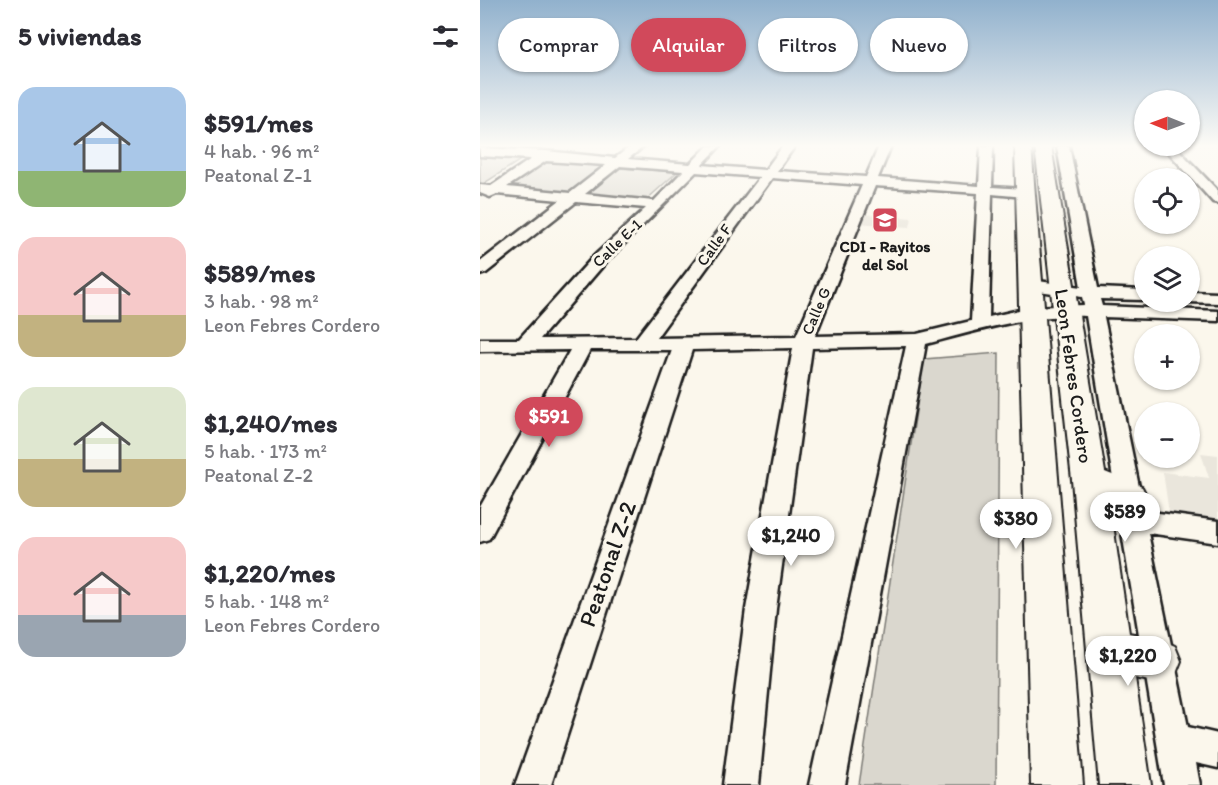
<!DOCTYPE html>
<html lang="es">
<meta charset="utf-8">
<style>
body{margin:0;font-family:Itim,sans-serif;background:#f2f2f3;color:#2b2b33;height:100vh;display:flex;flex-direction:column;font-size:22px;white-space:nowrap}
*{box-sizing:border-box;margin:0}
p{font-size:20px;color:#7c7c81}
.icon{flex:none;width:33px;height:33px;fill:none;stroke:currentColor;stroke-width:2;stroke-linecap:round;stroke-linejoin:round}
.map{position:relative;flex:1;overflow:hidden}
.side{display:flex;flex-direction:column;background:#fff;width:480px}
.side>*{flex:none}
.guide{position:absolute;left:18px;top:18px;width:570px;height:54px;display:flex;gap:12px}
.needle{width:39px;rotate:271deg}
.tools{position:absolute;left:654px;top:90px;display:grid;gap:12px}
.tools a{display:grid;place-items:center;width:66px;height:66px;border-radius:50%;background:#fff;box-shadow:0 2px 4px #0004;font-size:30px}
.price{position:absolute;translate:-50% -51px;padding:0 14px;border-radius:21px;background:#fff;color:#222;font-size:20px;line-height:39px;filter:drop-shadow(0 2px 3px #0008)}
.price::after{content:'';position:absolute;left:50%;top:36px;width:18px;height:14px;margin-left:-9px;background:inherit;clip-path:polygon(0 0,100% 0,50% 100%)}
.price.active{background:#d1495b;color:#fff}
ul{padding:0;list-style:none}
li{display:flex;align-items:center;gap:18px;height:150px;padding:0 18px}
li span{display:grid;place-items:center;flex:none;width:168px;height:120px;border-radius:18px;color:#555}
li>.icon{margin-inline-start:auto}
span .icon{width:72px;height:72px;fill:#fffc;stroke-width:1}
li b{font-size:26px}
h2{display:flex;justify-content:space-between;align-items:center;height:72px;padding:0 18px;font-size:26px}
.tag{padding:0 21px;border-radius:27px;background:#fff;box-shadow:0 2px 4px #0004;font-size:21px;line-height:54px}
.tag.active{background:#d1495b;color:#fff}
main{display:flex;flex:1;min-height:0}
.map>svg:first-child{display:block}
.built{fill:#eae6dc}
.green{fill:#dad7ce;stroke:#7b7a75;stroke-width:1.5}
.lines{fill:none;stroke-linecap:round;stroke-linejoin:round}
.street-casing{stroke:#1c1c1c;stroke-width:5}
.secondary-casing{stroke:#1c1c1c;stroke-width:4}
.street{fill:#fbf7ec;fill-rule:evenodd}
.secondary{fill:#fbf7ec;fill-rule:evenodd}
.labels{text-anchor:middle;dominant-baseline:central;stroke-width:6;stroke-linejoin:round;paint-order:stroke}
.far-street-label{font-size:16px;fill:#1c1c1c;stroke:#fbf7ec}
.far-poi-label{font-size:16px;font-weight:bold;fill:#1c1c1c;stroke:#fbf7ec}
.street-label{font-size:20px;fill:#1c1c1c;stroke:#fbf7ec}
.near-street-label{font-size:24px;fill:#1c1c1c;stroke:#fbf7ec}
</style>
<main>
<section class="side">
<h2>5 viviendas<svg class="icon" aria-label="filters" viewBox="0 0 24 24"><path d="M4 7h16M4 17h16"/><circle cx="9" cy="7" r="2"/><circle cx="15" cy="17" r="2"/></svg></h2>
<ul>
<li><span style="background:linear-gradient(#a9c7e8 70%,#8fb573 0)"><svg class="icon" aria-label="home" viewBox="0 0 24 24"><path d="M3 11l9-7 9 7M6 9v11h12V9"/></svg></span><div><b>$591/mes</b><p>4 hab. · 96 m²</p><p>Peatonal Z-1</p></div></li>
<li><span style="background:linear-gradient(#f6c9c9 65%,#c2b280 0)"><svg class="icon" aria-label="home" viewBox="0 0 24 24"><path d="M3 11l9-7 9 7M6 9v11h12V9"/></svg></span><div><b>$589/mes</b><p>3 hab. · 98 m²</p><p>Leon Febres Cordero</p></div></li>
<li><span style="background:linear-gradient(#dfe7d0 60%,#c2b280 0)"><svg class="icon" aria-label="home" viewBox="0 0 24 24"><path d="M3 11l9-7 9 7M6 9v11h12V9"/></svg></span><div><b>$1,240/mes</b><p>5 hab. · 173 m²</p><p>Peatonal Z-2</p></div></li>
<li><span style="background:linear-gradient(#f6c9c9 65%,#9aa5b1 0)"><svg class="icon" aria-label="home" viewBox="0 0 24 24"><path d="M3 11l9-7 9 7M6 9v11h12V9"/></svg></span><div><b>$1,220/mes</b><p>5 hab. · 148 m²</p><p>Leon Febres Cordero</p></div></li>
</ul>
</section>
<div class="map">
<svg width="738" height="785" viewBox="0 0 738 785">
<rect width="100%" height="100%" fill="#fbf7ec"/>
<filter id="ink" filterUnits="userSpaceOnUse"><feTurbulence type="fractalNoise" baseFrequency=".0167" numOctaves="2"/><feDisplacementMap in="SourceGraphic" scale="12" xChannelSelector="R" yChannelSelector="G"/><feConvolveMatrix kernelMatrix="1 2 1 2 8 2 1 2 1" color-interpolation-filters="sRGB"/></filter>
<g filter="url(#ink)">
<!-- built -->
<g class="built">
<polygon points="381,214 432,218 430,227 377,223"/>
<polygon points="721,453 738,455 738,521 689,513 683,472 729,478"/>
</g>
<!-- green -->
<g class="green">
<polygon points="0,156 42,159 0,186"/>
<polygon points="63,161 123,166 85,196 22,189"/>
<polygon points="139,168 197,172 164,202 103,197"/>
<polygon points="519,353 516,785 379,785 444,359"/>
</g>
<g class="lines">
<defs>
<g id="street">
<path d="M 151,146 L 164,146 L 148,159 L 210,164 L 228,146 L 240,146 L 222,165 L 285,170 L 303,146 L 315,146 L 297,171 L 386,177 L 399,146 L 411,146 L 398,178 L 499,186 L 501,146 L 513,146 L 512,187 L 545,189 L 552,193 L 545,197 L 512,194 L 509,317 L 552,307 L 604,305 L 602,297 L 551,290 L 543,285 L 551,280 L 601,287 L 577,146 L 589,146 L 618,288 L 664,290 L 664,300 L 620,299 L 622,306 L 738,311 L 738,321 L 624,317 L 664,511 L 738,521 L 738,543 L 668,533 L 708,727 L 738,734 L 738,768 L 716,763 L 720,785 L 684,785 L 606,316 C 550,314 499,330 446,344 L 365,785 L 329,785 L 426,346 L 332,348 L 296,609 L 279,785 L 243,785 L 266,609 L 313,348 L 212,350 L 71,785 L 35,785 L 192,350 L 110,350 L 9,539 L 0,542 L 0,507 L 90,350 L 0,351 L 0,339 L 39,339 L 114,256 L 166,208 L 96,202 L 6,273 L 0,275 L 0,262 L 80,200 L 17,194 L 10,197 L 0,193 L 0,185 L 11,186 L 51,159 L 0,156 L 0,148 L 66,151 L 135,158 ZM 66,161 L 126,165 L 90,193 L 27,187 ZM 140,166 L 203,171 L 174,201 L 105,194 ZM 216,172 L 280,177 L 156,338 L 60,339 L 126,262 ZM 292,178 L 382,185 L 316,336 L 176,338 ZM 395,186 L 498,193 L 491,321 L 437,334 L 335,336 Z"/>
<polygon points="683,146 695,146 738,191 738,203 733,202"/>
<polygon points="710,292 738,293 738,303 707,302 710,302"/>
</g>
<g id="secondary">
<polygon points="535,146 551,146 603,785 551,785"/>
<polygon points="555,146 571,146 625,472 662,487 667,497 662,507 649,511 630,504 649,633 679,639 695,646 701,661 695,676 679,683 655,678 671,785 619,785 592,480"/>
</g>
</defs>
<!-- street casing -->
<use href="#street" class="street-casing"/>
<!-- secondary casing -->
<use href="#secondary" class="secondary-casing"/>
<!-- street -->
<use href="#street" class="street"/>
<!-- secondary -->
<use href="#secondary" class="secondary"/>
</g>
</g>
<!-- sky -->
<linearGradient id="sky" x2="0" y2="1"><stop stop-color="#91b1cd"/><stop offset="0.57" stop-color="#fdfbf6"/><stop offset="1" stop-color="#fdfbf6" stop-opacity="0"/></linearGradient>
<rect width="738" height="256" fill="url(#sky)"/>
<!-- icons -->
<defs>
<symbol id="school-square" viewBox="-11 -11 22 22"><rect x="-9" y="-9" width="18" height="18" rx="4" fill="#d1495b" stroke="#fbf7ec"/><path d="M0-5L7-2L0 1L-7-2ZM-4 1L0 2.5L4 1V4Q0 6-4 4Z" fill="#fff"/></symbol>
</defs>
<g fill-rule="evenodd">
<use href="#school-square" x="390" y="205" width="30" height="30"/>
</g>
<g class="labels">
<!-- far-street labels -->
<g class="far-street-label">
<text transform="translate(137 243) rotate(-44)">Calle E-1</text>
<text transform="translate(234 245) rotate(-54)">Calle F</text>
<text transform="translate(336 311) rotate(-67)">Calle G</text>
</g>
<!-- far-poi labels -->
<g class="far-poi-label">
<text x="405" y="246">CDI - Rayitos<tspan x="405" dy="18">del Sol</tspan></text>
</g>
<!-- street labels -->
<g class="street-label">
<text transform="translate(594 376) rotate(82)">Leon Febres Cordero</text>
</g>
<!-- near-street labels -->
<g class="near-street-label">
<text transform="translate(127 564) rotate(-71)">Peatonal Z-2</text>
</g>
</g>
</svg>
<div class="tools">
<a><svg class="needle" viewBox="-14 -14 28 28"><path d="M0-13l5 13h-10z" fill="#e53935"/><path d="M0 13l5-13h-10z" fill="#7c7c81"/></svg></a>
<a><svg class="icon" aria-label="locate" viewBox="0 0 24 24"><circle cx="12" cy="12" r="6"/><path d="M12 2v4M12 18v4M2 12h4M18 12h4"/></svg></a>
<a><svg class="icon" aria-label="layers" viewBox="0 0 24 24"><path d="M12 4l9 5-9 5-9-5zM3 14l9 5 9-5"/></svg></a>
<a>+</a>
<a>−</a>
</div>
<b class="price active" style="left:69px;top:448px">$591</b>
<b class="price" style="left:645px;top:543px">$589</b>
<b class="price" style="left:536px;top:550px">$380</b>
<b class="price" style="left:311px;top:567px">$1,240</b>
<b class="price" style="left:648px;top:687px">$1,220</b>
<div class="guide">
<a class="tag">Comprar</a>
<a class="tag active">Alquilar</a>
<a class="tag">Filtros</a>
<a class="tag">Nuevo</a>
</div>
</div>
</main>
